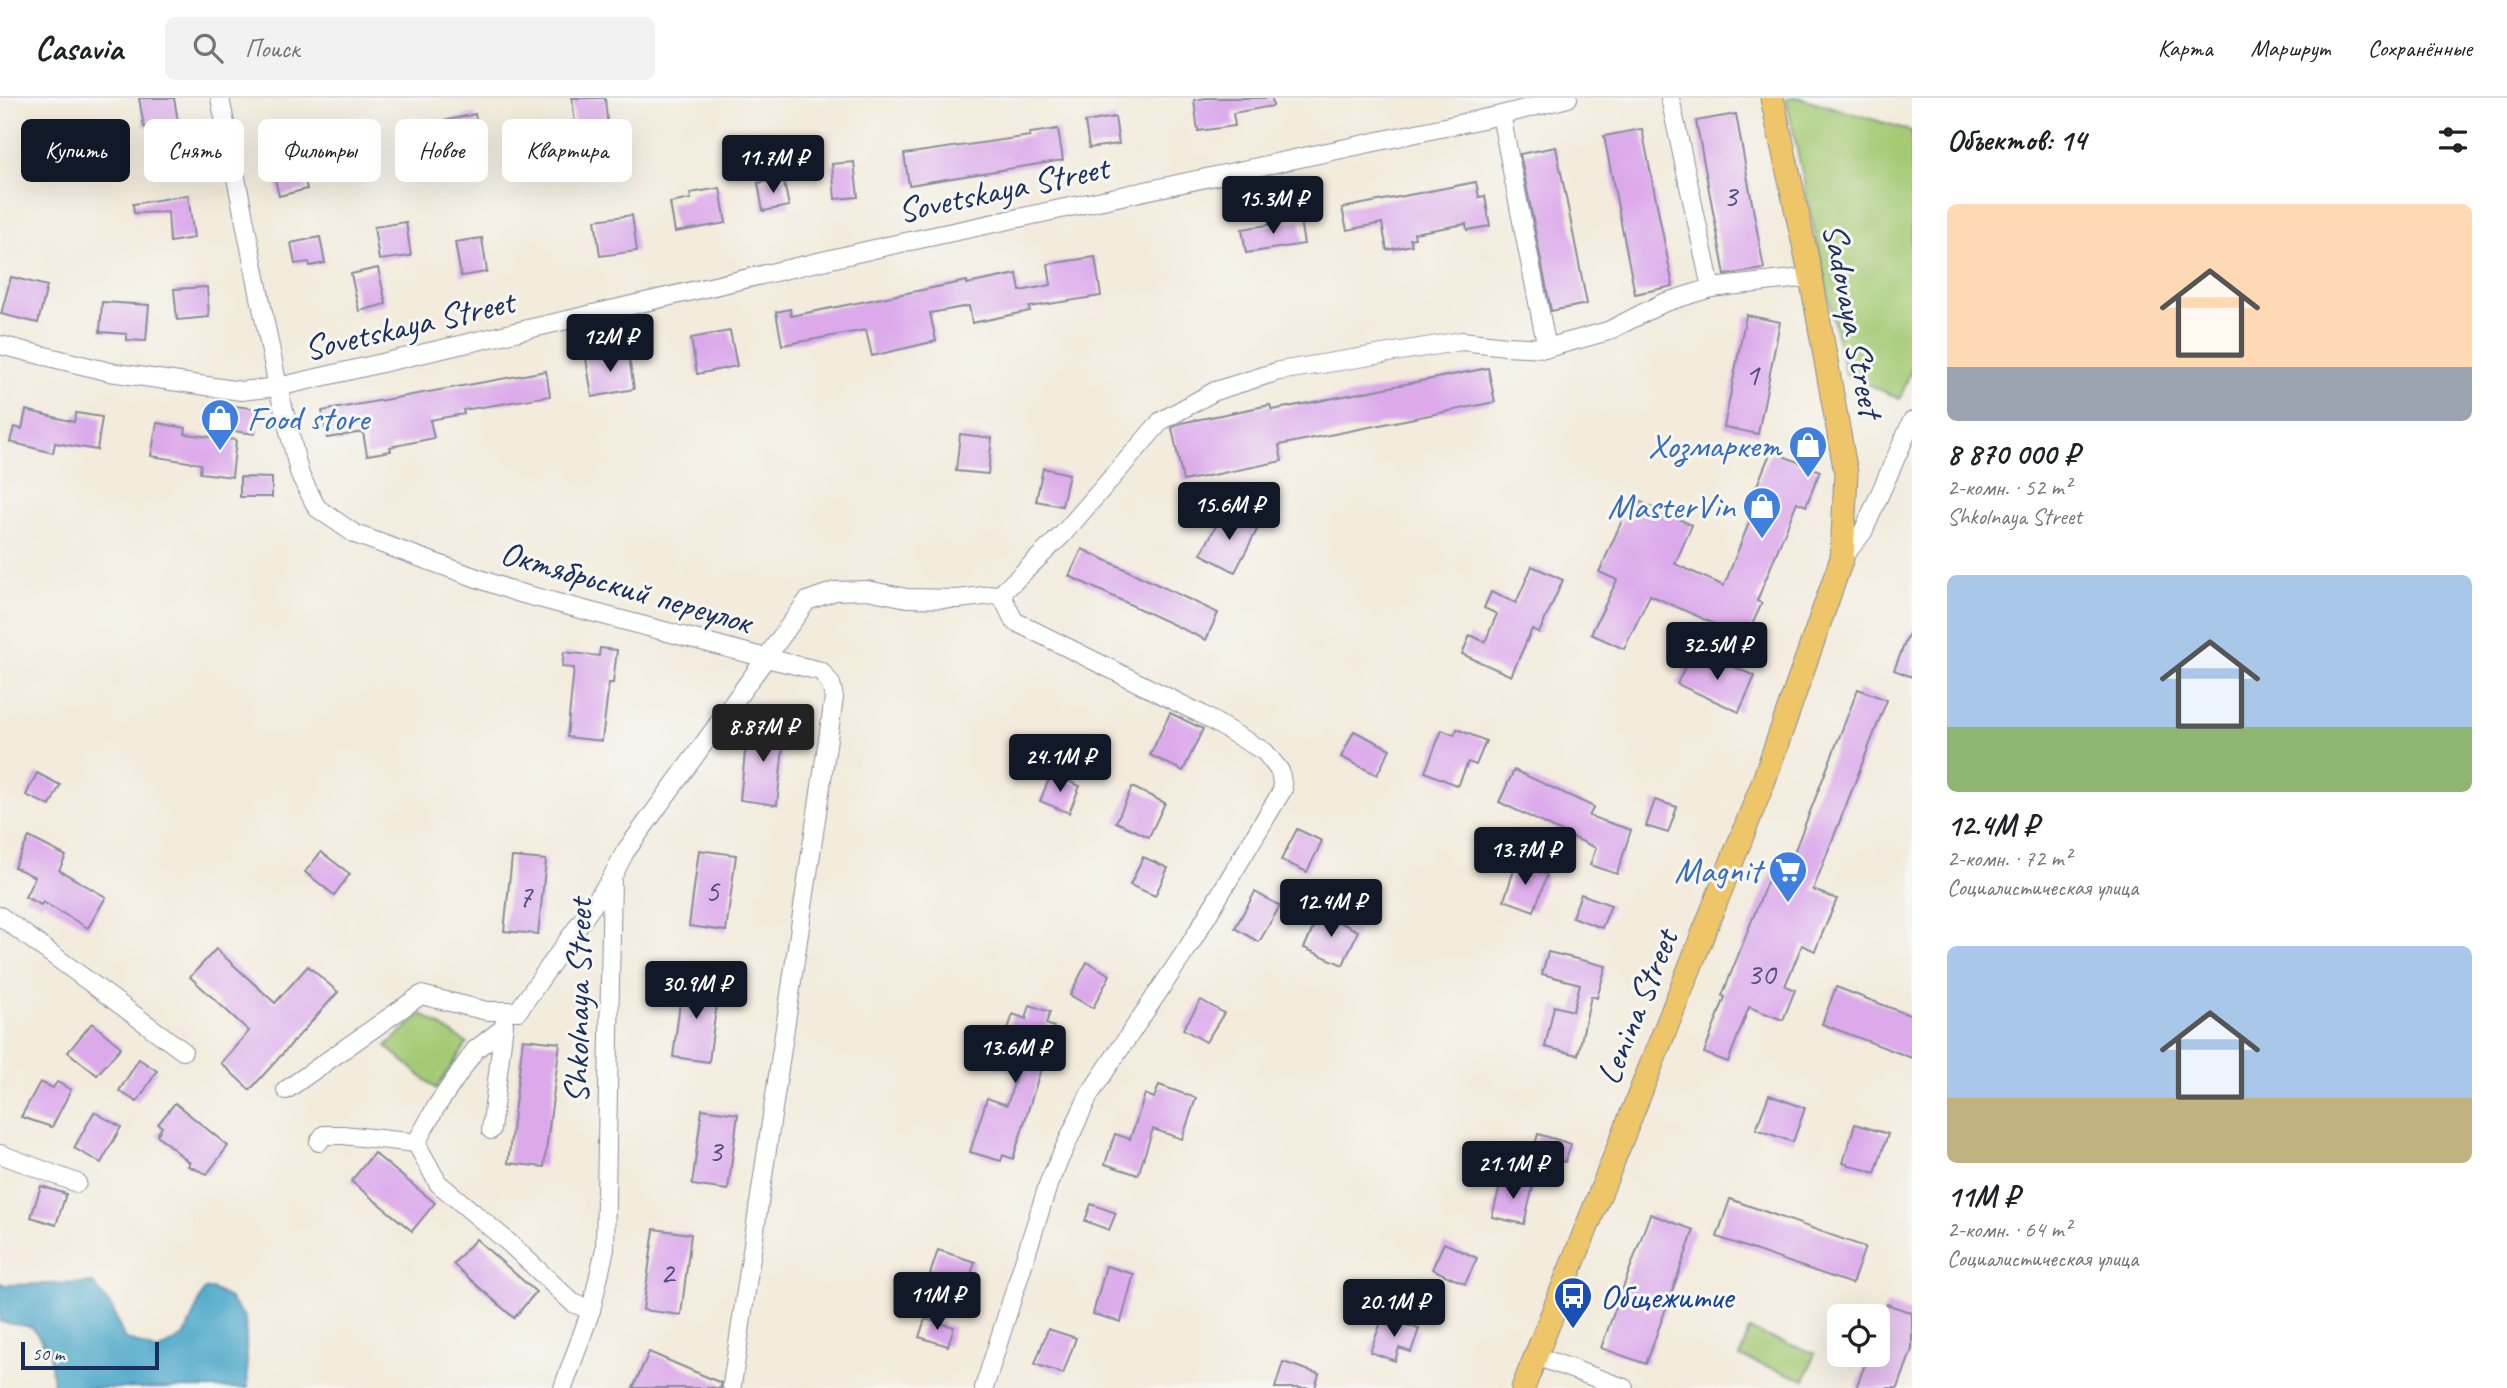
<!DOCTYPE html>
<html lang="ru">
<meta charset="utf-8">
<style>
body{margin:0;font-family:Caveat,sans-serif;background:#f2f2f2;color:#202124;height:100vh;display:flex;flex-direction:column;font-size:26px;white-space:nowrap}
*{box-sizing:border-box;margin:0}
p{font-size:23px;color:#757577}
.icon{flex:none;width:38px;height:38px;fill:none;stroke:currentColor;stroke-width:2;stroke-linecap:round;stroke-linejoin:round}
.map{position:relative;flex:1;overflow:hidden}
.side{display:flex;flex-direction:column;background:#fff;width:595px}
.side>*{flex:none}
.hud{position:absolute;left:21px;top:21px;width:665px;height:63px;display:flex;gap:14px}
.buttons{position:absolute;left:1827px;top:1206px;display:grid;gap:14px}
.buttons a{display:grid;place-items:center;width:63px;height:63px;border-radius:10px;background:#fff;box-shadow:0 7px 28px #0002;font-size:35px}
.scale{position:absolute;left:21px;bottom:18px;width:138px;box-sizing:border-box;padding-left:7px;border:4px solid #1b2f5e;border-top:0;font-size:19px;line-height:24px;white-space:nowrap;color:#1b2f5e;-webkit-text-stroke:5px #f6f6f2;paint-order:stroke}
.price{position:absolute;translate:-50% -60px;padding:0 16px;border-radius:7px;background:#111827;color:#fff;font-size:23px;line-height:46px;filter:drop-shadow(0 2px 4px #0008)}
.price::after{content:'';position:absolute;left:50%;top:42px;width:21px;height:16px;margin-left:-10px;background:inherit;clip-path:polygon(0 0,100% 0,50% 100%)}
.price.selected{background:#222;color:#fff}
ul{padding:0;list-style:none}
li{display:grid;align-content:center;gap:14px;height:371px;padding:0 35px}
li span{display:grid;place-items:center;height:217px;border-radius:10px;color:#555}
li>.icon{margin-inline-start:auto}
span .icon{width:126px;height:126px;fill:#fffc;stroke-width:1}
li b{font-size:30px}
h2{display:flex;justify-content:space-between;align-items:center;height:84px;padding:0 35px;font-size:30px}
.chip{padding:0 24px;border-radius:10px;background:#fff;box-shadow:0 7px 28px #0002;font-size:24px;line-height:63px}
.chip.selected{background:#111827;color:#fff}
header{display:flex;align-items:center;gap:42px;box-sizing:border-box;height:98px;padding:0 35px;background:#fff;border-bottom:2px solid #e0e0e0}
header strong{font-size:33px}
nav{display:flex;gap:38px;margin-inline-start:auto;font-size:24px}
.search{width:490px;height:63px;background:#f2f2f2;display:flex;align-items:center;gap:18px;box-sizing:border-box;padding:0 24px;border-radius:10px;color:#757577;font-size:26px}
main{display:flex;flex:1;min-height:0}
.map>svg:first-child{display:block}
.green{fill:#a4ca75;stroke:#607c6a;stroke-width:2}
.water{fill:#4aa6c8;stroke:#326a93;stroke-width:2}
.building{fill:#dcaaeb}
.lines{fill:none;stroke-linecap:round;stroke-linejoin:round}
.minor-casing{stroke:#878d9c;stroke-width:20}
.major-casing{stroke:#878d9c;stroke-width:25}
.minor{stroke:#fff;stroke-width:18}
.major{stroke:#eec569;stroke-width:23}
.labels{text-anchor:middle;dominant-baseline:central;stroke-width:6;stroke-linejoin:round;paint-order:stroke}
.number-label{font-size:32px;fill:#4b4e81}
.street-label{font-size:35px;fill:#1b2f5e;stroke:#f6f6f2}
.shop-label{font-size:35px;fill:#366cbe;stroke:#f6f6f2;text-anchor:end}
.transit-label{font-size:35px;fill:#164399;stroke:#f6f6f2;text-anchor:start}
</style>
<header>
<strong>Casavia</strong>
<div class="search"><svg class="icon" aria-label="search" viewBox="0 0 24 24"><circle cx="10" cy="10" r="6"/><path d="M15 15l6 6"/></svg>Поиск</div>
<nav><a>Карта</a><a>Маршрут</a><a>Сохранённые</a></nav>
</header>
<main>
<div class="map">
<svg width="1912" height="1290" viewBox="0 0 1912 1290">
<rect width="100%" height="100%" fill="#f6f6f2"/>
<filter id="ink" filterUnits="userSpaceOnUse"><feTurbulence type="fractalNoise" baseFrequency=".0143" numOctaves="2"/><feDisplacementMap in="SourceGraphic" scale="14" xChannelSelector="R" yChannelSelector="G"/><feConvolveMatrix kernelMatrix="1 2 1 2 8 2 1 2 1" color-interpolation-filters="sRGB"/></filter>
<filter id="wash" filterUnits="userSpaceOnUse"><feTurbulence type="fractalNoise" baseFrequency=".00686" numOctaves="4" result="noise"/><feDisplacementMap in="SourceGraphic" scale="28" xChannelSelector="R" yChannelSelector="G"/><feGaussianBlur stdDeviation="1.57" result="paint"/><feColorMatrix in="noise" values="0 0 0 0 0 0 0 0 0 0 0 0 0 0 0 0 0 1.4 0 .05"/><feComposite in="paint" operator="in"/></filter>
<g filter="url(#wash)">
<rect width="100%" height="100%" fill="#f3ebdb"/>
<!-- green -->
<g class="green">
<polygon points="1786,0 1801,0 1912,33 1912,269 1900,301 1845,276"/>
<polygon points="422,916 467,945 436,991 386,948"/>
<polygon points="1749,1232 1815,1255 1805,1282 1740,1259"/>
</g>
<!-- water -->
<polygon class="water" points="0,1185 5,1187 93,1185 112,1210 124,1240 158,1253 185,1237 204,1192 212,1191 228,1199 245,1220 248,1290 53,1290 50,1255 32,1229 0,1224"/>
<g id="blocks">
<!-- building -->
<g class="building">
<polygon points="139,0 174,0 178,23 144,29"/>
<polygon points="572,0 605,0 608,33 576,36"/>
<polygon points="1206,0 1272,0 1273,8 1233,15 1235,28 1198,33 1194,2"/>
<polygon points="475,16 481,47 451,53 449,44 434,47 430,26"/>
<polygon points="1736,16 1764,171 1725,177 1696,23"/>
<polygon points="1115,19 1119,46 1089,50 1085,24"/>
<polygon points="1058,31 1063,62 909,87 904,56 1030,38 1030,35"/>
<polygon points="1642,31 1673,188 1635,196 1604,38"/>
<polygon points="1556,49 1587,206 1551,213 1520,56"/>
<polygon points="299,62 307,91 279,98 272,68"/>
<polygon points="854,64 858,99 835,101 832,66"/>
<polygon points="783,80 789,108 763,113 758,85"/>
<polygon points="1476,84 1479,99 1485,98 1490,128 1467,132 1466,126 1414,135 1415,140 1410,141 1412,147 1387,152 1382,125 1347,132 1342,110"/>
<polygon points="720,90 726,125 675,134 670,105 691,101 690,95"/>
<polygon points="188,97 194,140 170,144 168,114 134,115 133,106"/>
<polygon points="632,117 637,153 600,158 595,122"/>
<polygon points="1300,122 1304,146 1246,155 1242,131"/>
<polygon points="406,124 411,158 379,162 374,129"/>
<polygon points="320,139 325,165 310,168 309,164 295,166 291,145"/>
<polygon points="482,140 487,174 461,178 455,144"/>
<polygon points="1095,159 1101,198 1029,209 1030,213 972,225 969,208 930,215 936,243 872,258 866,232 782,247 776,214 790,211 791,218 967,183 967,186 1017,176 1020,193 1051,187 1048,166"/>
<polygon points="378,170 386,206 359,213 351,176"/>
<polygon points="11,179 47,188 38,225 1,216"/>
<polygon points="207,189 209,219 177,222 174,191"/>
<polygon points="102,204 149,207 146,243 127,242 127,236 100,234"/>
<polygon points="1746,217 1780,224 1758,336 1724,329"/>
<polygon points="730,233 737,268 697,276 691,240"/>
<polygon points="628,253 634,291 592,299 586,260"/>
<polygon points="1488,270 1495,304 1279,347 1282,363 1183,383 1172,330 1181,325 1270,307 1272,312"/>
<polygon points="546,273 550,298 463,312 464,316 430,322 434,340 390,349 391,353 367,357 363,334 327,340 322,313"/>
<polygon points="235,308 258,311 255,336 232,333"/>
<polygon points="26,312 74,324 76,315 102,319 97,352 55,345 53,355 10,344 14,329 22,331"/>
<polygon points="157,325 186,330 185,336 236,342 232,379 200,375 201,366 151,358"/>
<polygon points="960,336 992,340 988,376 956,373"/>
<polygon points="1771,353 1820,373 1806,408 1797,404 1757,503 1762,505 1746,540 1650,497 1624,551 1591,536 1617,482 1599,474 1632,400 1692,427 1675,466 1724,488 1759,399 1753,397"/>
<polygon points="1043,370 1069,376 1062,408 1036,403"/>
<polygon points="240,379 272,380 272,399 240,399"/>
<polygon points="1223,415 1257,432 1235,474 1201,456"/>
<polygon points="1082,451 1218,515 1206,542 1069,478"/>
<polygon points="1532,468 1563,482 1539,535 1532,531 1511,578 1462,556 1470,537 1485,544 1497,516 1484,510 1491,494 1516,505"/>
<polygon points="1911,530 1912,530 1912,579 1894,572"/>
<polygon points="600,550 617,552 613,585 609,585 602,643 567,639 574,570 562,569 564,554 599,558"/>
<polygon points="1690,558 1715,569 1718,562 1755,578 1739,614 1677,586"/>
<polygon points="1858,591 1887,602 1813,792 1837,801 1815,853 1802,847 1785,888 1795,892 1783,922 1749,909 1728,964 1704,955 1725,899 1722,898 1771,774 1784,780"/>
<polygon points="1170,615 1203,631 1183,673 1150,657"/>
<polygon points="748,626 785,630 777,707 740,702"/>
<polygon points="1457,631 1486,643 1476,667 1468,664 1458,688 1425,674 1442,632 1454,637"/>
<polygon points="1354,633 1390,651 1377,677 1341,659"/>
<polygon points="1514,672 1594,709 1589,718 1631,732 1617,776 1590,767 1596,750 1499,704"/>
<polygon points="37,675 60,687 50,708 26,697"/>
<polygon points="1051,676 1080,688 1069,715 1040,703"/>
<polygon points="1132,689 1165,705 1149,739 1116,724"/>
<polygon points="1655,702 1677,709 1668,735 1646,728"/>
<polygon points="1297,731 1322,743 1307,774 1281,762"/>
<polygon points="29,739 66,758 59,772 106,799 88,830 43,804 41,807 25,799 35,779 14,769"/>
<polygon points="699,752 736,757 726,833 689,828"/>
<polygon points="321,754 350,776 334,797 305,774"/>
<polygon points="512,759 546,762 538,836 504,833"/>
<polygon points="1143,759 1168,770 1155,798 1130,787"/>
<polygon points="1516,766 1547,777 1534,813 1504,802"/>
<polygon points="1255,794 1280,808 1259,844 1235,830"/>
<polygon points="1581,796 1611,807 1602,830 1572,819"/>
<polygon points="1320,815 1358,833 1343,867 1304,850"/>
<polygon points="216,851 275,905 308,868 338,894 250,992 221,965 249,933 190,879"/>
<polygon points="1548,854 1606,868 1597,900 1591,898 1578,957 1545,949 1554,908 1573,913 1580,886 1542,876"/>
<polygon points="1087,864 1110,877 1093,910 1070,897"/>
<polygon points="683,882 719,887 709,964 673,959"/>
<polygon points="1836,889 1912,918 1912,960 1822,926"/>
<polygon points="1201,902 1224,915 1206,944 1183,931"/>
<polygon points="1030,907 1050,914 1046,926 1054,929 1013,1061 1003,1057 1001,1063 970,1054 987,1000 1007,1007 1017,975 996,968 1013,916 1026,921"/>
<polygon points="92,925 121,949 97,977 68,954"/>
<polygon points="523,941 560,945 544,1069 508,1065"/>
<polygon points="139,961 157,973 137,1004 119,993"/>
<polygon points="40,984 53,990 57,984 71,992 52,1029 21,1019"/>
<polygon points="1159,987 1196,1000 1182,1041 1153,1031 1138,1077 1105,1066 1115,1036 1130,1041 1145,996 1154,1000"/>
<polygon points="1769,997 1805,1010 1793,1044 1756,1031"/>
<polygon points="175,1005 228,1048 207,1076 188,1068 190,1065 157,1037 162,1029 158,1026"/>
<polygon points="702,1011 738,1016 728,1092 692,1087"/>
<polygon points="94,1014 121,1029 101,1065 74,1050"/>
<polygon points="1855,1026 1888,1036 1875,1075 1843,1065"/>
<polygon points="1538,1036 1571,1046 1565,1064 1554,1061 1551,1074 1529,1068"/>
<polygon points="374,1055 435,1105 412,1133 351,1083"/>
<polygon points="1502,1080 1533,1088 1524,1126 1492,1119"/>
<polygon points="41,1088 66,1096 56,1127 31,1119"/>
<polygon points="1730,1101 1865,1149 1852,1186 1717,1139"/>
<polygon points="1091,1106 1116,1115 1109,1132 1085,1123"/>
<polygon points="1650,1116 1694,1132 1646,1266 1601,1250"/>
<polygon points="654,1131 691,1136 681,1217 643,1212"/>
<polygon points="476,1141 536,1194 514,1220 453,1166"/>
<polygon points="1444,1145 1477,1160 1465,1186 1432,1171"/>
<polygon points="938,1152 975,1164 967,1188 930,1176"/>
<polygon points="1106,1168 1134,1176 1121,1224 1093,1216"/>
<polygon points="1887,1206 1912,1215 1912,1251 1898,1290 1856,1290 1869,1256 1878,1256 1878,1231"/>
<polygon points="1383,1219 1419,1231 1411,1254 1399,1250 1395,1263 1370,1254"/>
<polygon points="925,1221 954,1229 948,1248 919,1239"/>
<polygon points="1048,1231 1076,1240 1063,1276 1035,1266"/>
<polygon points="649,1254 721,1285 721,1290 633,1290"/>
<polygon points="1283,1264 1319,1276 1315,1290 1275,1290"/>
</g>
</g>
</g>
<g filter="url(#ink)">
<use href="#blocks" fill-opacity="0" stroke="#878d9c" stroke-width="2"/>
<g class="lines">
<defs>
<g id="minor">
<polyline points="220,0 278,289 300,377 317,410 355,436 516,494 766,560 807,503 835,493 867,492 907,500 958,501 1001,496 1062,437 1161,323 1215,293 1279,273 1462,243 1506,248 1547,250 1608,233 1663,205 1711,190 1811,179"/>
<polyline points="1670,0 1711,190"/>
<polyline points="1501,17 1547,250"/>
<polyline points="0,247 110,274 241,293 278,289 887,148 1501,17 1568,0"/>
<polyline points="1842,460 1863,434 1912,323"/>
<polyline points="0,818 183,953"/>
<polyline points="286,992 421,897 487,913 518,913 612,780"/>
<polyline points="491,1032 504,926"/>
<polyline points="319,1044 324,1037 343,1037 416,1045 436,1009 475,952 502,931"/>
<polyline points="416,1045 438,1085 508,1144 573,1205 591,1212"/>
<polyline points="0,1056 77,1085"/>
<polyline points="1536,1258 1624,1290"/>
<polyline points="563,1290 591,1212 605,1151 612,779 625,754 766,560 821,573 831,586 834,600 732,1287"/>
<polyline points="984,1290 1049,1084 1089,997 1189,848 1283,691 1280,673 1265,654 1201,616 1014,523 1001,496"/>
</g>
<polyline id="major" points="1523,1290 1763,685 1842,460 1846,375 1811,179 1772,0"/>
</defs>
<!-- minor casing -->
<use href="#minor" class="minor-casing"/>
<!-- major casing -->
<use href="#major" class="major-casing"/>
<!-- minor -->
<use href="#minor" class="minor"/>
<!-- major -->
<use href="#major" class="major"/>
</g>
</g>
<!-- icons -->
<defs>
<symbol id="shop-pin" viewBox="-11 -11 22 30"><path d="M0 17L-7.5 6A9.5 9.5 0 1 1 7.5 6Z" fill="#3f7fe0" stroke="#f6f6f2"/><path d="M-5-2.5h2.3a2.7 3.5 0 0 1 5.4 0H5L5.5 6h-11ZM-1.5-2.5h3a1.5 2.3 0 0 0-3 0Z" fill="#fff"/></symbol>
<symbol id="supermarket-pin" viewBox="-11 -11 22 30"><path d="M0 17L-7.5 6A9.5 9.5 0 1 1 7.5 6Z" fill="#3f7fe0" stroke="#f6f6f2"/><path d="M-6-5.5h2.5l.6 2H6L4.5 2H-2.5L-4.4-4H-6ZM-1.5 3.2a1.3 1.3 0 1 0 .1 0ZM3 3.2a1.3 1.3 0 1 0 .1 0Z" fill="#fff"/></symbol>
<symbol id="bus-pin" viewBox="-11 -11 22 30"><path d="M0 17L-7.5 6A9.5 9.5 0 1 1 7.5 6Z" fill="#1a4fb4" stroke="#f6f6f2"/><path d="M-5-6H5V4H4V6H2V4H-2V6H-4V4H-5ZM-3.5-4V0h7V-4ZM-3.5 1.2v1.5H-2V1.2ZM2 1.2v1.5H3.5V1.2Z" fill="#fff"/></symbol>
</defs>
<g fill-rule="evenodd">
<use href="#shop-pin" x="198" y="298" width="44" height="60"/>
<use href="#shop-pin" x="1786" y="325" width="44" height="60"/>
<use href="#shop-pin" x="1740" y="386" width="44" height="60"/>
<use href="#supermarket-pin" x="1766" y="750" width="44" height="60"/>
<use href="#bus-pin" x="1551" y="1176" width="44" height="60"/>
</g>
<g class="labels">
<!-- number labels -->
<g class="number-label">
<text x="1730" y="97">3</text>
<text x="1752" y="276">1</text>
<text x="712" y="792">5</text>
<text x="525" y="798">7</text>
<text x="1761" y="875">30</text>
<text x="715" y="1052">3</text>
<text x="667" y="1174">2</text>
</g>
<!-- street labels -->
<g class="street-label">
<text transform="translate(1003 91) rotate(-12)">Sovetskaya Street</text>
<text transform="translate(1853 222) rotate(79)">Sadovaya Street</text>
<text transform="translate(409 227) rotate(-13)">Sovetskaya Street</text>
<text transform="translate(626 489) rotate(16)">Октябрьский переулок</text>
<text transform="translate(578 903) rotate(-89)">Shkolnaya Street</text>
<text transform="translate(1637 909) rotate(-68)">Lenina Street</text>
</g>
<!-- shop labels -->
<g class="shop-label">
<text x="247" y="320" text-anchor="start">Food store</text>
<text x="1781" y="347">Хозмаркет</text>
<text x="1735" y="408">MasterVin</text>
<text x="1761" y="772">Magnit</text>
</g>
<!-- transit labels -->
<g class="transit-label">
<text x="1600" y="1198">Общежитие</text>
</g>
</g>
</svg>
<div class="buttons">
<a><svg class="icon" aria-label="locate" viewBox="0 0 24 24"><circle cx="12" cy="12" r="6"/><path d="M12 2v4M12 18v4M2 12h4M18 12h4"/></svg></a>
</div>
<div class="scale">50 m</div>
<b class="price" style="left:773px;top:97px">11.7M ₽</b>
<b class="price" style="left:1273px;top:138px">15.3M ₽</b>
<b class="price" style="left:610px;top:276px">12M ₽</b>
<b class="price" style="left:1229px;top:444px">15.6M ₽</b>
<b class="price" style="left:1717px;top:584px">32.5M ₽</b>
<b class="price selected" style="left:763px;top:666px">8.87M ₽</b>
<b class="price" style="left:1060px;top:696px">24.1M ₽</b>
<b class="price" style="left:1525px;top:789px">13.7M ₽</b>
<b class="price" style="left:1331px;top:841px">12.4M ₽</b>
<b class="price" style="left:696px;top:923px">30.9M ₽</b>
<b class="price" style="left:1015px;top:987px">13.6M ₽</b>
<b class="price" style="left:1513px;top:1103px">21.1M ₽</b>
<b class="price" style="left:937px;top:1234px">11M ₽</b>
<b class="price" style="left:1394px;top:1241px">20.1M ₽</b>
<div class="hud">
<a class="chip selected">Купить</a>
<a class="chip">Снять</a>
<a class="chip">Фильтры</a>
<a class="chip">Новое</a>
<a class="chip">Квартира</a>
</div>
</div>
<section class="side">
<h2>Объектов: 14<svg class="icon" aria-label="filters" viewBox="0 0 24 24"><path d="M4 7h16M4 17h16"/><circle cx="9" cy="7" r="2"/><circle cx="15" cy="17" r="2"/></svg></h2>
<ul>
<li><span style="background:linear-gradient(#ffd9b3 75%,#9aa5b1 0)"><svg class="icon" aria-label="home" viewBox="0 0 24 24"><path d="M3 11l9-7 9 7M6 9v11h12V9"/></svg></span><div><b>8 870 000 ₽</b><p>2-комн. · 52 m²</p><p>Shkolnaya Street</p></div></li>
<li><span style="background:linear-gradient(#a9c7e8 70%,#8fb573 0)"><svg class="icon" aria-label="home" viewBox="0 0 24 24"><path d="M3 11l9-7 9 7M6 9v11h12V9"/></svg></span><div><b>12.4M ₽</b><p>2-комн. · 72 m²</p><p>Социалистическая улица</p></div></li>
<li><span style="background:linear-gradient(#a9c7e8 70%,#c2b280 0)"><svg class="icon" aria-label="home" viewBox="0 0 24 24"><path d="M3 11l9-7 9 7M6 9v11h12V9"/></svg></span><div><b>11M ₽</b><p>2-комн. · 64 m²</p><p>Социалистическая улица</p></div></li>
</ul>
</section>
</main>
